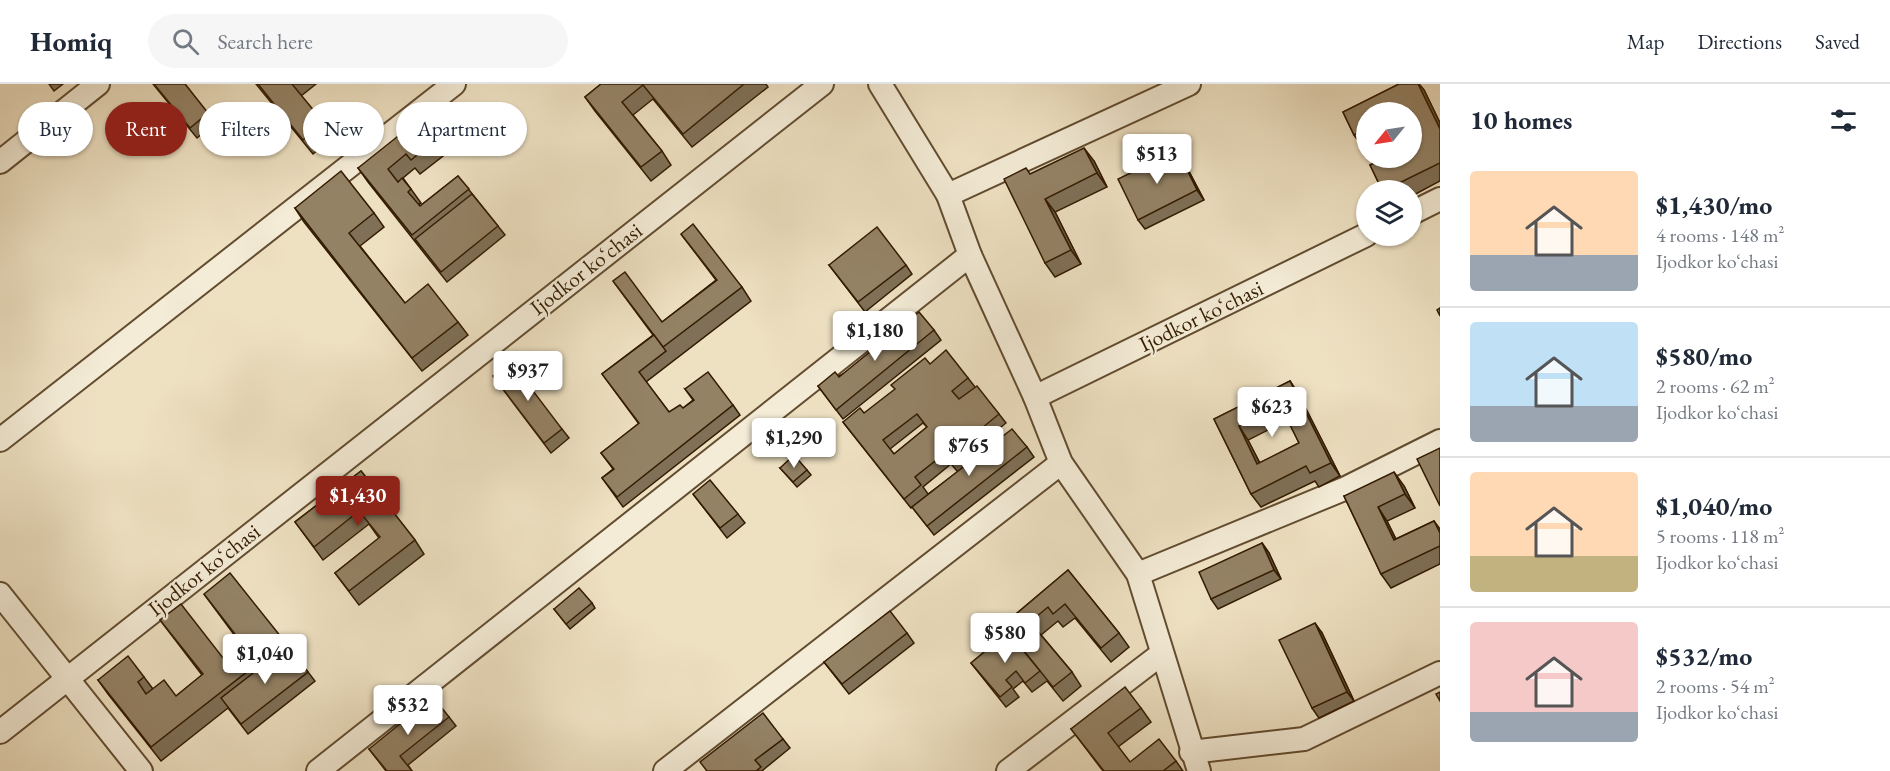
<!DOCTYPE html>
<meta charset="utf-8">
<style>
body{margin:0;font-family:"EB Garamond",serif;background:#f6f6f7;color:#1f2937;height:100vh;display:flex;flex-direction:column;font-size:22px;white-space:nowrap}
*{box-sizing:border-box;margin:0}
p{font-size:20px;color:#747a83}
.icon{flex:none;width:33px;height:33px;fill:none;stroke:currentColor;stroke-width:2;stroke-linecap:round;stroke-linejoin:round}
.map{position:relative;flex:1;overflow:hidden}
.sheet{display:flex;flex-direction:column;background:#fff;width:450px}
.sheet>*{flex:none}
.banner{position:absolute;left:18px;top:18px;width:570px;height:54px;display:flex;gap:12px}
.needle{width:39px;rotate:240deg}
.fabs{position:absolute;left:1356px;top:18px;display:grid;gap:12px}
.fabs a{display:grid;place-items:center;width:66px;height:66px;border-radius:50%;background:#fff;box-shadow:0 2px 4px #0004;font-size:30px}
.price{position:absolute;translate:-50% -51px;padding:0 14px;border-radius:6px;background:#fff;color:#222;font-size:20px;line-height:39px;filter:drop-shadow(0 2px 3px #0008)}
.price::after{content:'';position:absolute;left:50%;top:36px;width:18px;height:14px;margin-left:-9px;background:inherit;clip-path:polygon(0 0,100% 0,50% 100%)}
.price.on{background:#8f2418;color:#fff}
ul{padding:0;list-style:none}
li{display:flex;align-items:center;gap:18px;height:150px;padding:0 30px}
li+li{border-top:2px solid #e0e1e3}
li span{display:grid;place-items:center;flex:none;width:168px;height:120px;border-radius:6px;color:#555}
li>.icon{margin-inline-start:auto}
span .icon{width:72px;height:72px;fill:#fffc;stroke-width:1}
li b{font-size:26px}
h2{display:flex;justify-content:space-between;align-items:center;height:72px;padding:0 30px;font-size:26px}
.chip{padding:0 21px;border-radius:27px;background:#fff;box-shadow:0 2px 4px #0004;font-size:21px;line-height:54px}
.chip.on{background:#8f2418;color:#fff}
header{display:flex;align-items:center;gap:36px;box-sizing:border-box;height:84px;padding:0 30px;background:#fff;border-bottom:2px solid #e0e1e3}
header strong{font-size:28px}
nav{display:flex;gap:33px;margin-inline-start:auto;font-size:21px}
.search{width:420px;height:54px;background:#f6f6f7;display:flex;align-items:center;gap:15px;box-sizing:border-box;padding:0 21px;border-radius:33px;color:#747a83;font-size:22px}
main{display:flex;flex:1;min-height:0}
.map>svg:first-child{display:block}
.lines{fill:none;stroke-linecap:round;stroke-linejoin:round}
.minor-casing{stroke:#624c30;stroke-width:26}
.minor{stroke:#f4ecd7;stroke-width:22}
.wall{fill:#7f7057;stroke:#331b00;stroke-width:1.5;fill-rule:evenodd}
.shaded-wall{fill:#685b47;stroke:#331b00;stroke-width:1.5}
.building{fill:#948265;stroke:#331b00;stroke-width:1.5;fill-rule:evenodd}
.labels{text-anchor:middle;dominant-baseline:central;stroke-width:4.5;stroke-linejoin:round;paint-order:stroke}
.street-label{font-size:22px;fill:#331b00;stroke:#f4ecd7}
</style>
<header>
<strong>Homiq</strong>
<div class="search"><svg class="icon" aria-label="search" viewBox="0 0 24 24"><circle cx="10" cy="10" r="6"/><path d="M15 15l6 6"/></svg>Search here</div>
<nav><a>Map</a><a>Directions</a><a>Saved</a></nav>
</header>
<main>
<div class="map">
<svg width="1440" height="687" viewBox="0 0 1440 687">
<rect width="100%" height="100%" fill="#eee1c2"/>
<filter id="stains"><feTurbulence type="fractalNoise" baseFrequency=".00333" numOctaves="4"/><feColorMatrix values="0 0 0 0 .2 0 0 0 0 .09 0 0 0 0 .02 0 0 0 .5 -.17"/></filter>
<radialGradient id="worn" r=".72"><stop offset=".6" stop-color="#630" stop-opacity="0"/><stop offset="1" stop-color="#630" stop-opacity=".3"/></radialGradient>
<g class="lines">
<defs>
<g id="minor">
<polyline points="880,0 948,111 970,171 1035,313 1061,379 1138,490 1199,687"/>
<polyline points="0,78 98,0"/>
<polyline points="948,111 1189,0"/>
<polyline points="1412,129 1440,115"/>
<polyline points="1035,313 1366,151"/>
<polyline points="0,356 454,0"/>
<polyline points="1138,490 1344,405 1440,357"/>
<polyline points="0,510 141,687"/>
<polyline points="0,648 822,0"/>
<polyline points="1191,668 1304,655 1440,589"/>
<polyline points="318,687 970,171"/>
<polyline points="665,687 1061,379"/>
<polyline points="1008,687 1160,571"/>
</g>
</defs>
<!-- minor casing -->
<use href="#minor" class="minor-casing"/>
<!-- minor -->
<use href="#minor" class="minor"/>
</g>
<!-- wall -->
<g class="wall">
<polygon points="49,0 63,0 54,7"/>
<polygon points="153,0 185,0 215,39 197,54"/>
<polygon points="256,0 316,0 301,12 324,39 333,53 313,70"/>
<polygon points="601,0 766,0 768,3 692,63 653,15 633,31 662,67 671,81 651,97 595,27 585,13"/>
<polygon points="1399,0 1419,0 1424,6 1440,39 1440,97 1412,112 1412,106 1382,106 1370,81 1386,74 1412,74 1412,60 1419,57 1412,41 1412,28 1366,28 1366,64 1364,65 1354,51 1343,28"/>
<polygon points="433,58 443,72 420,90 415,84 403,94 421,119 419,120 420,122 458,92 505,151 447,198 368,98 358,84"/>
<polygon points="1183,76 1204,116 1145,145 1138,136"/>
<polygon points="1094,77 1107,103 1055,128 1081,180 1055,193 1045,179 1031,90"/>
<polygon points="295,124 374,129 384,143 360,162 405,219 458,238 468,251 422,287 304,138"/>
<polygon points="681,150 742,203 751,217 646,298 669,328 683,324 693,316 685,305 733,321 740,331 623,423 602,394 613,385 601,369 639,340 602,290 653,251 613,197 662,238 716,196"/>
<polygon points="829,181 906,181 912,190 865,228"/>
<polygon points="934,246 941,256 843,335 818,302"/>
<polygon points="493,292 562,345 569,354 551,369"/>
<path d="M 968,294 L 975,303 L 999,330 L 1006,339 L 989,353 L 993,359 L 962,384 L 1027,363 L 1034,373 L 934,451 L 912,423 L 911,424 L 843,338 L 864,329 ZM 923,339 L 927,343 L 894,370 L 890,365 ZM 951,380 L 958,388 L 928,410 L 923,403 Z"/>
<path d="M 1290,297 L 1299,311 L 1340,392 L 1319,403 L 1315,397 L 1261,423 L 1251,410 L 1214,335 ZM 1288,336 L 1299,359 L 1260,379 L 1248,356 Z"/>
<polygon points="780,384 807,386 811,391 797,403"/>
<polygon points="361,387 415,456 424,470 359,521 335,489 379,454 369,440 323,476 295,438"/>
<polygon points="1404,402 1415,424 1387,437 1396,455 1434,437 1440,445 1440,480 1391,504 1381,490 1344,412"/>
<polygon points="693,410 738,430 745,439 727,454"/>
<polygon points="1262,459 1269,469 1281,495 1218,525 1211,515"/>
<polygon points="1068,486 1119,549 1129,563 1111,578 1075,534 1063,543 1058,537 1041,551 1072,588 1081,602 1063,617 1047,597 1032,608 1023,597 1013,605 1019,613 1006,623 971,579 1008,548 1003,541"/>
<polygon points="204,510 285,558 315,597 248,650 228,624 161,677 108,610 98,596 144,593 153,605 176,612 202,591 160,536 223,574 241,560"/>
<polygon points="592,519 595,524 570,545 554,525"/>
<polygon points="907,549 914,559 849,610 824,578"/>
<polygon points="1322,549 1354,617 1319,634 1312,624"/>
<polygon points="1141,624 1151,638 1118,663 1130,678 1176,677 1183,687 1103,687 1071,645"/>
<polygon points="449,633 456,642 408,681 412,687 386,687 369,665"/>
<polygon points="783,655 790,664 763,686 763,687 706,687"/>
</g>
<!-- shaded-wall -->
<g class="shaded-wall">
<polygon points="1418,0 1419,0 1424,6 1440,39 1440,45"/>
<polygon points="1084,64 1094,77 1107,103 1097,89"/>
<polygon points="1177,66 1183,76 1204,116 1197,106"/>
<polygon points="1045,115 1055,128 1081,180 1071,166"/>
<polygon points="1290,297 1299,311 1340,392 1331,379"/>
<polygon points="1239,342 1248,356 1267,394 1257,380"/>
<polygon points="1394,388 1404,402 1415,424 1405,410"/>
<polygon points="1378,423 1387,437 1403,470 1394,456"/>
<polygon points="1262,459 1269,469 1281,495 1274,486"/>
<polygon points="1315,539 1322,549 1354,617 1347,608"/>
</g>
<!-- building -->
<g class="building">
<polygon points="154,0 185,0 208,29 190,44"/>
<polygon points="258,0 292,0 324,39 303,56"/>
<polygon points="601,0 744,0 683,50 643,1 622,18 662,67 641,83 585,13"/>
<polygon points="1399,0 1418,0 1440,45 1440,79 1385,106 1382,106 1370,81 1386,74 1412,74 1412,60 1419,57 1412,41 1412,28 1405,28 1404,26 1399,28 1366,28 1366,45 1354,51 1343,28"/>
<polygon points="417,37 433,58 411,76 406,70 388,85 398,98 402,94 411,105 408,108 420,122 458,92 469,105 412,151 358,84"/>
<polygon points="1084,64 1097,89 1045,115 1071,166 1045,179 1004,95 1026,84 1030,90"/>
<polygon points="1177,66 1197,106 1138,136 1118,95"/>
<polygon points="341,87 374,129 349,149 405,219 428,200 458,238 412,274 295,124"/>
<polygon points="472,110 498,142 441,188 415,155"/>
<polygon points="693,140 742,203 663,263 613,197 625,188 662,238 717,196 681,150"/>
<polygon points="877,143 906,181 858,218 829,181"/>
<polygon points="1440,224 1440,232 1437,226"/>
<polygon points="919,228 934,246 836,326 818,302 835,288 839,293"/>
<polygon points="654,251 666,267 639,288 669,328 680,321 683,324 694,316 685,305 708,288 733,321 617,413 602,394 614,385 601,369 639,339 602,290"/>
<path d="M 946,266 L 968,294 L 952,307 L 959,315 L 977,302 L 999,330 L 982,344 L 986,349 L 951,378 L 944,370 L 915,393 L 921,401 L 904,415 L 843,338 L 860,324 L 864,329 L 895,305 L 891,301 L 925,274 L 930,280 ZM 917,330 L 927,343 L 894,370 L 883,356 Z"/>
<polygon points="511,278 562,345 544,359 493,292"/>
<path d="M 1290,297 L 1331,379 L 1310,389 L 1306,382 L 1251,410 L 1214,335 ZM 1280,321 L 1299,359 L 1257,380 L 1239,342 Z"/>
<polygon points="1012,345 1027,363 927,442 912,423"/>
<polygon points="1440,364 1440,422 1417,375"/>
<polygon points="794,371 807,386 793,398 780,384"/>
<polygon points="361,387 415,456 349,507 335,489 380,453 359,427 314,463 295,438"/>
<polygon points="1394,388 1405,410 1378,423 1394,456 1434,437 1440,449 1440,462 1381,490 1344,412"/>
<polygon points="710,396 738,430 720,444 693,410"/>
<polygon points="1262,459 1274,486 1211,515 1199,488"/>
<polygon points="1068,486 1119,549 1101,564 1065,520 1053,530 1048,523 1030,538 1072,588 1053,603 1003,541"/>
<polygon points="230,489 285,558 151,663 98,596 128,572 144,593 138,598 146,610 164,596 176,612 203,590 160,536 181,520 223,574 242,559 204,510"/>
<polygon points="579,504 592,519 566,540 554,525"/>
<polygon points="890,527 907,549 842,600 824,578"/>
<polygon points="1315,539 1347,608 1312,624 1279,556"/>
<polygon points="1008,548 1040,587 1025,599 1016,587 1006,596 1012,603 1000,613 971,579"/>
<polygon points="288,562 308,588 241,640 221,614"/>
<polygon points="1125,603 1141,624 1108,649 1130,678 1159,655 1176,677 1163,687 1104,687 1071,645"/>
<polygon points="1440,608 1440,617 1436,610"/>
<polygon points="433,613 449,633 400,672 412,687 387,687 369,665"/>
<polygon points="763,629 783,655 755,676 761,683 756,687 707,687 700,678"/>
</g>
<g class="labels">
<!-- street labels -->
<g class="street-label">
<text transform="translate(586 185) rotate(-38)">Ijodkor koʻchasi</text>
<text transform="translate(1201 232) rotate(-26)">Ijodkor koʻchasi</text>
<text transform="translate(204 486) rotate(-38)">Ijodkor koʻchasi</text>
</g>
</g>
<rect width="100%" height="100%" filter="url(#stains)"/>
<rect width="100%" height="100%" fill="url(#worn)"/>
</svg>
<div class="fabs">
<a><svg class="needle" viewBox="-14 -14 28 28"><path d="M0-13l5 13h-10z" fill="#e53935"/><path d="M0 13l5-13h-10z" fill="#747a83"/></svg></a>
<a><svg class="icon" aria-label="layers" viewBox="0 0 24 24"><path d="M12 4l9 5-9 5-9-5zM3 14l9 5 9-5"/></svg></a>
</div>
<b class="price" style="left:1157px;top:101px">$513</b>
<b class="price" style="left:875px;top:278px">$1,180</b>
<b class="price" style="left:528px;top:318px">$937</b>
<b class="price" style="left:1272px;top:354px">$623</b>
<b class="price" style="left:794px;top:385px">$1,290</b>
<b class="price" style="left:969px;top:393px">$765</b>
<b class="price on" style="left:358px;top:443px">$1,430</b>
<b class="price" style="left:1005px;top:580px">$580</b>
<b class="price" style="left:265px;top:601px">$1,040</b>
<b class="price" style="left:408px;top:652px">$532</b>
<div class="banner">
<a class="chip">Buy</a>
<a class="chip on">Rent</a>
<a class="chip">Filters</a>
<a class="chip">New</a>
<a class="chip">Apartment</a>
</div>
</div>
<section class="sheet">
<h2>10 homes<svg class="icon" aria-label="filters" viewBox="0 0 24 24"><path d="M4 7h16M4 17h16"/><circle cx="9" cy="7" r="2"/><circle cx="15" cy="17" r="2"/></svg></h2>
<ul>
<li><span style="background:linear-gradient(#ffd9b3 70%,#9aa5b1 0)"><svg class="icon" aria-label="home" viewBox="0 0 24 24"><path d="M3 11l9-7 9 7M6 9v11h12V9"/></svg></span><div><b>$1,430/mo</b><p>4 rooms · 148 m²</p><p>Ijodkor koʻchasi</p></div></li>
<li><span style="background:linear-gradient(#bfe0f5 70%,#9aa5b1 0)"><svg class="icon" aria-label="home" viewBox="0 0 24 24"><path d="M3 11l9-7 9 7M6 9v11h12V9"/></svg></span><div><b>$580/mo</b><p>2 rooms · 62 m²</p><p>Ijodkor koʻchasi</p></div></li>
<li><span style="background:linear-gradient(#ffd9b3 70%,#c2b280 0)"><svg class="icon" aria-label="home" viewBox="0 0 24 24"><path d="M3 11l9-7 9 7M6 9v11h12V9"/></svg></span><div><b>$1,040/mo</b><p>5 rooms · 118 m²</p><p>Ijodkor koʻchasi</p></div></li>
<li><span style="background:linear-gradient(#f6c9c9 75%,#9aa5b1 0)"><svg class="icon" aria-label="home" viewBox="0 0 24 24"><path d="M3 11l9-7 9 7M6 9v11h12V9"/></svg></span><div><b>$532/mo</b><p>2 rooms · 54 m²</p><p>Ijodkor koʻchasi</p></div></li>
</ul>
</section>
</main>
